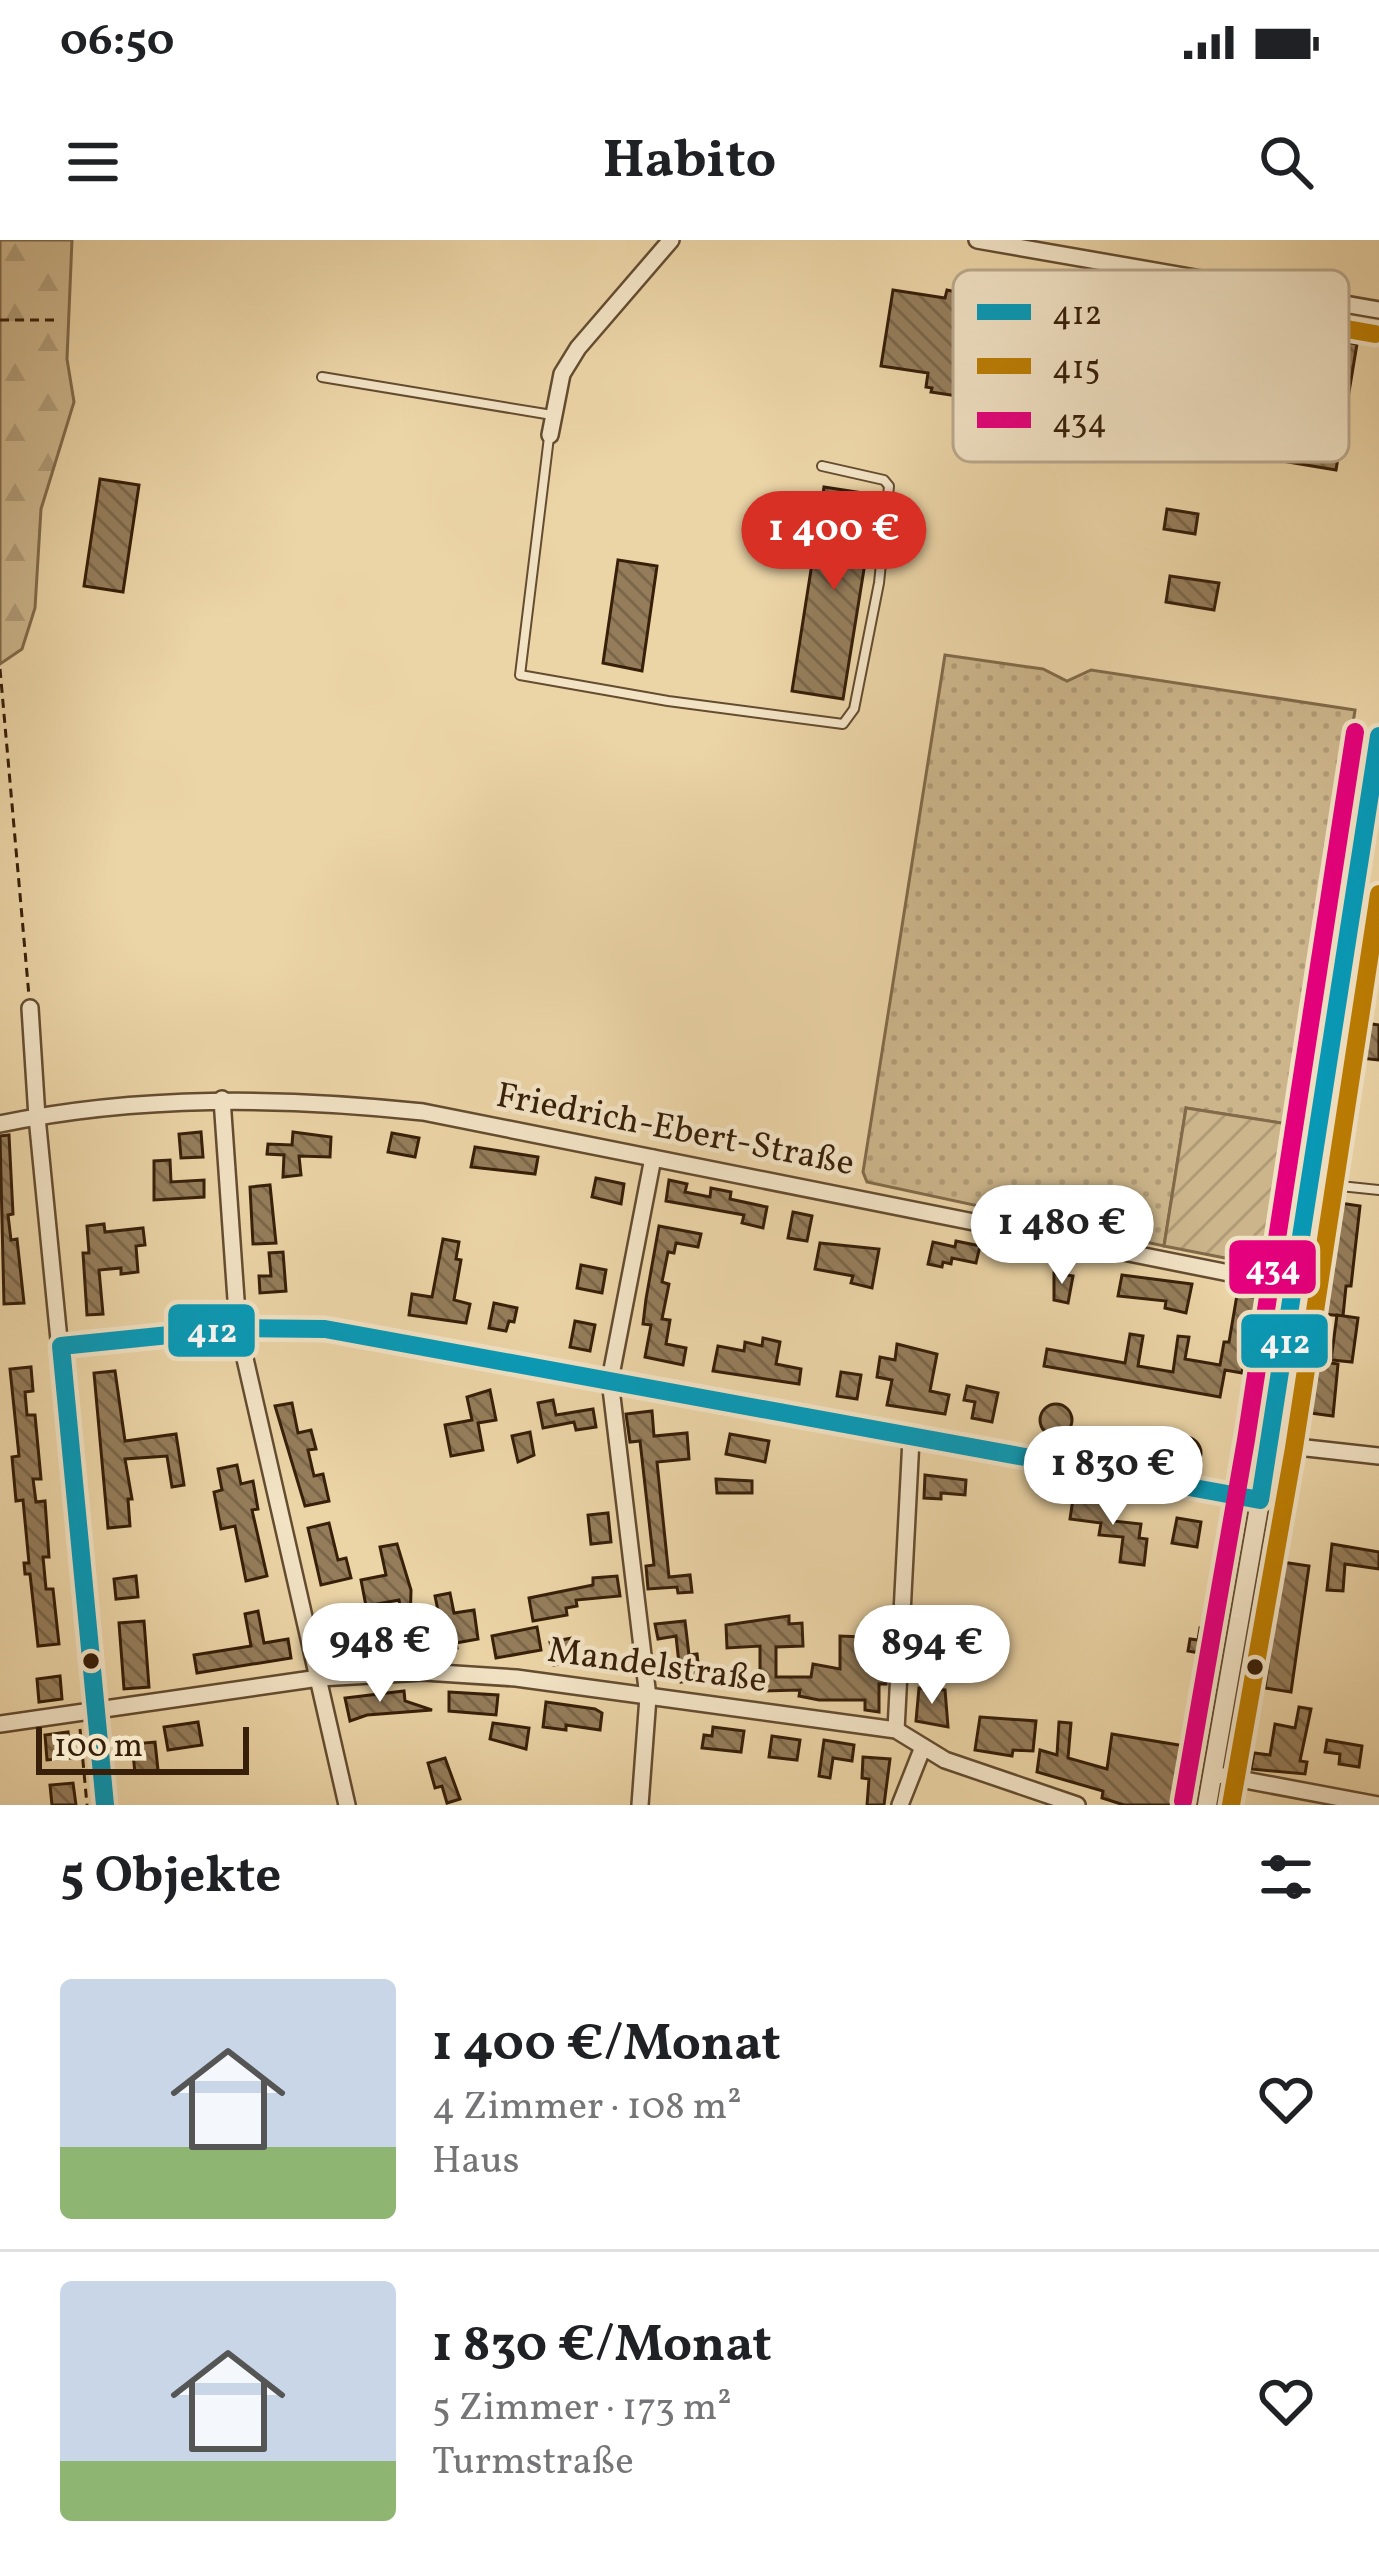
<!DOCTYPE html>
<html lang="de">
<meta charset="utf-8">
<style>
body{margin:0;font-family:Vollkorn,serif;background:#f6f6f6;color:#202124;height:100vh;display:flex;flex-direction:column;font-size:45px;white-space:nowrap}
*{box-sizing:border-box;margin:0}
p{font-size:39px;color:#757577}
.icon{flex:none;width:66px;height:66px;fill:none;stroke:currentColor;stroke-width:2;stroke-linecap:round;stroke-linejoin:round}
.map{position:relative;height:1565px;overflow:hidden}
.panel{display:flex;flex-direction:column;background:#fff;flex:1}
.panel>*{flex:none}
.scale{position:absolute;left:36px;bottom:30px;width:213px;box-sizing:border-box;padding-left:12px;border:6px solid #371f09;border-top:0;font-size:33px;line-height:42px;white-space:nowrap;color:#371f09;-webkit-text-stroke:9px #f2e3c5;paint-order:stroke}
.price{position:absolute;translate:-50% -102px;padding:0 27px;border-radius:42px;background:#fff;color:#222;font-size:39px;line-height:78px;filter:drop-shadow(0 3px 6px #0008)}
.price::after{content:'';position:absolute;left:50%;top:72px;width:36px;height:27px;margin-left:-18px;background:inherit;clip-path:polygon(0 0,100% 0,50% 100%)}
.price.current{background:#d93025;color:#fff}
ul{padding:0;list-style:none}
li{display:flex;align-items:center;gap:36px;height:300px;padding:0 60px}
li+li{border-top:3px solid #e0e0e0}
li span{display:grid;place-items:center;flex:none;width:336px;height:240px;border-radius:12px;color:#555}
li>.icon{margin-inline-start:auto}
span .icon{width:144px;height:144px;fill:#fffc;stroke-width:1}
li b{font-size:51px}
h2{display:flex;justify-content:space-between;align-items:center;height:144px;padding:0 60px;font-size:51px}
.status{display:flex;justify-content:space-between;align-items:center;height:84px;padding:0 60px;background:#fff;direction:ltr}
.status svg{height:33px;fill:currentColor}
header{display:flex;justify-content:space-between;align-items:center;height:156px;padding:0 60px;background:#fff;font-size:54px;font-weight:700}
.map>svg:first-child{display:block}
.grass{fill:url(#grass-dots);stroke:#826a4a;stroke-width:3}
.forest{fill:url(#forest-firs);stroke:#826a4a;stroke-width:3}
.garden{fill:url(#garden-furrows);stroke:#826a4a;stroke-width:3}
.building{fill:url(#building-back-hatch);stroke:#371f09;stroke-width:3}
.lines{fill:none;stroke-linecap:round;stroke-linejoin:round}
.service-casing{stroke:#644c30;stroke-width:12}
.minor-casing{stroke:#644c30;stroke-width:20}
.tertiary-casing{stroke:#644c30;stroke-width:22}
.path{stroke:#371f09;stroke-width:3;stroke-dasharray:9 6;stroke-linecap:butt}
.service{stroke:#f2e3c5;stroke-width:8}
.minor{stroke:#f2e3c5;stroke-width:15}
.tertiary{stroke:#f2e3c5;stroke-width:18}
.bus-1-casing{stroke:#f2e3c5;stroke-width:27}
.bus-2-casing{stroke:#f2e3c5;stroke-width:27}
.bus-3-casing{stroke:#f2e3c5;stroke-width:27}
.bus-1{stroke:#069bba;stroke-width:18}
.bus-2{stroke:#bd7e03;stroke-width:18}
.bus-3{stroke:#e5007d;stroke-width:18}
.bus-dot{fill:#371f09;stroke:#f2e3c5;stroke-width:4.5}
.labels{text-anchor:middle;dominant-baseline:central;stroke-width:9;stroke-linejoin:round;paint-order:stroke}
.street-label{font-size:36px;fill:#371f09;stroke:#f2e3c5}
.key{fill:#f2e3c5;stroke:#baa88d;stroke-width:3}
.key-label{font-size:33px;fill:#371f09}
.line-badge{stroke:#f2e3c5;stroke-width:4.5}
.badge-label{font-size:33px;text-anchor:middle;font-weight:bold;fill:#fff}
</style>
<div class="status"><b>06:50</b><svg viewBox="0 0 49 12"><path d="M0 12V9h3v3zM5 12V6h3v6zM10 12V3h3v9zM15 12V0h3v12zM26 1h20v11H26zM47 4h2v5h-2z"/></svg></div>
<header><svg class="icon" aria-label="menu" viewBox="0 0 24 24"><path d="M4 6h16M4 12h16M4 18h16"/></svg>Habito<svg class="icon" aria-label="search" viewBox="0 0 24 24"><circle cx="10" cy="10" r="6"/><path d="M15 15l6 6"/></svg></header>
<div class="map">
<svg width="1379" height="1565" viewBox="0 0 1379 1565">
<defs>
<pattern id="grass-dots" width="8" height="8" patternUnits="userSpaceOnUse" patternTransform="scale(3)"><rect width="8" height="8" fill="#ccb58b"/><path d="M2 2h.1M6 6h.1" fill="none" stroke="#b09b77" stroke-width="1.8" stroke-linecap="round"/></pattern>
<pattern id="forest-firs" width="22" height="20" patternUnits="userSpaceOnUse" patternTransform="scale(3)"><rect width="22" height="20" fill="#ccb58b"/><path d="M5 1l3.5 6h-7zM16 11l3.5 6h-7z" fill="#b09b77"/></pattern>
<pattern id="garden-furrows" width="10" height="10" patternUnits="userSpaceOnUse" patternTransform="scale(3)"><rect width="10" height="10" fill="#ccb58b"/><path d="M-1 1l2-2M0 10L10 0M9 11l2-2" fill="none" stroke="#b09b77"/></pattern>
<pattern id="building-back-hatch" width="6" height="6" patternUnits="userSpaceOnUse" patternTransform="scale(3)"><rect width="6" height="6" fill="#957d5b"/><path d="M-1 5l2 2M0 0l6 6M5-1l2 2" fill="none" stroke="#7a6649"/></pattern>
</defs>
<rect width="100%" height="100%" fill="#ebd4a6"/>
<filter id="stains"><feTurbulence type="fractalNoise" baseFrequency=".00167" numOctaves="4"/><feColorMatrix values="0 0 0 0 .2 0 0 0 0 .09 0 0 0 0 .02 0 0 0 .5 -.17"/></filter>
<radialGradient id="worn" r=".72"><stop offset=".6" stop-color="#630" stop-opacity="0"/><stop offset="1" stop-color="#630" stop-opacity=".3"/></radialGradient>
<!-- grass -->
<polygon class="grass" points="945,415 1043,429 1067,441 1091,430 1355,470 1294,885 1186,868 1164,1006 867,942 863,932"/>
<!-- forest -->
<polygon class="forest" points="0,0 72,0 67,119 74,162 41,269 35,368 22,409 0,424"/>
<!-- garden -->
<polygon class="garden" points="1186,868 1294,885 1271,1027 1164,1006"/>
<!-- building -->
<g class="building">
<polygon points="893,50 945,58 947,50 962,53 961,65 1042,76 1029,167 931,152 932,148 926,147 928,133 881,126"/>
<polygon points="1294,93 1357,104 1336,230 1282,221 1284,208 1259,204 1268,153 1283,156"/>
<polygon points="100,239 139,245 123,352 84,346"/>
<polygon points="824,247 876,255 843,459 792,451"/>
<polygon points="1167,269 1198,274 1195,294 1164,289"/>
<polygon points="618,320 657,326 642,431 603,423"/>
<polygon points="1170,336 1219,343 1214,370 1166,362"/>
<polygon points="1365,783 1379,785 1379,820 1360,818"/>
<polygon points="201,892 203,917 181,918 179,894"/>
<polygon points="293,892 331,897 330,917 299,916 301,935 283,937 284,915 267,914 268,904 292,905"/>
<polygon points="392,893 419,898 415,917 388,912"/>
<polygon points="9,895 13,974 8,975 11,1000 17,999 24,1063 4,1064 0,896"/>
<polygon points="475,907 538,917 535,934 471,927"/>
<polygon points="170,920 171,942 204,940 204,957 154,960 154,921"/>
<polygon points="596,938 624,944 621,964 592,957"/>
<polygon points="669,940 687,944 685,952 710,957 711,948 731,952 730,959 767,967 763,988 742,983 744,975 666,961"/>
<polygon points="270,945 276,1003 253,1004 250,947"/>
<polygon points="1340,963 1360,966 1351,1046 1346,1046 1343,1076 1323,1074"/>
<polygon points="793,972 812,976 807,1001 788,998"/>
<polygon points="104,984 105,992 143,988 145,1005 136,1006 138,1032 121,1034 121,1028 99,1030 103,1074 87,1075 83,1013 89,1013 87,986"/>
<polygon points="659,986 701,994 698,1007 676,1003 674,1013 668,1012 662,1042 669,1044 662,1079 670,1080 666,1104 686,1108 683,1125 645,1117 651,1085 643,1084 646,1059"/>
<polygon points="443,999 459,1002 456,1019 461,1020 454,1060 470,1064 466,1083 409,1075 412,1054 432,1057"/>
<polygon points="956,1001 980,1006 976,1023 952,1018 951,1024 943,1022 942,1027 928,1024 933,1002 955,1007"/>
<polygon points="820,1003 879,1009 872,1048 851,1043 853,1036 815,1029"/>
<polygon points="283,1012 286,1051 260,1053 259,1036 271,1036 269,1013"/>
<polygon points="581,1025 606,1030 602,1053 577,1048"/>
<polygon points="1054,1033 1073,1036 1068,1063 1054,1060"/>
<polygon points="1122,1035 1192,1044 1186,1073 1165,1068 1166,1061 1118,1056"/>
<polygon points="1237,1055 1258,1058 1253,1087 1249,1086 1242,1133 1225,1130 1220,1157 1044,1126 1047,1109 1125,1123 1130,1094 1143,1096 1138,1126 1173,1132 1178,1096 1189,1097 1185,1119 1220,1125 1224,1102 1229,1102"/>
<polygon points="494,1063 517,1068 514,1082 509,1081 506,1091 489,1088"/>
<polygon points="1337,1075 1358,1078 1352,1122 1331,1120"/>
<polygon points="575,1081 595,1085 590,1111 570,1107"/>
<polygon points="763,1098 780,1102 776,1124 801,1129 799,1144 713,1131 718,1106 744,1111 745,1102 762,1106"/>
<polygon points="897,1104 937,1114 930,1151 949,1155 945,1174 887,1165 892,1140 877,1137 880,1117 895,1120"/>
<polygon points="1317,1121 1338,1124 1333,1176 1310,1173"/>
<polygon points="31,1127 33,1151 25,1152 27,1175 35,1175 41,1239 33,1239 36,1262 45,1261 49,1317 43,1317 46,1349 53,1349 59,1404 38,1406 30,1334 25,1334 24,1323 29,1323 23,1260 16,1261 12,1217 19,1216 10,1129"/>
<polygon points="115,1131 125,1201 176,1194 184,1245 172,1247 167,1216 125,1219 132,1259 128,1259 130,1286 108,1288 94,1133"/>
<polygon points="841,1132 861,1135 857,1159 837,1156"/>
<polygon points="967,1146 998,1153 992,1182 972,1178 975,1162 964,1160"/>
<polygon points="490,1150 496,1180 478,1183 483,1210 451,1216 445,1185 472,1180 467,1157"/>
<polygon points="553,1160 556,1175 593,1169 596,1187 576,1190 574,1182 543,1188 538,1163"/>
<polygon points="292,1163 298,1193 311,1190 316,1209 308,1210 314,1236 323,1234 329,1261 305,1266 275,1166"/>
<circle cx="1056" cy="1180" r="16"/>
<polygon points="652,1171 654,1196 687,1193 689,1219 657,1222 669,1337 690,1335 692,1352 678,1353 677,1347 648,1349 646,1326 654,1325 640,1201 630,1202 626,1174"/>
<polygon points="530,1192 534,1215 518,1222 512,1196"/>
<polygon points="730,1194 769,1201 765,1222 726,1214"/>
<circle cx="1185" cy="1213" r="16"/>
<polygon points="237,1225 241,1244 253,1241 258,1269 252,1270 267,1336 246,1341 235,1286 221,1289 214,1252 222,1250 218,1229"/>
<polygon points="925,1235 966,1240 965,1255 941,1253 941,1259 924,1258"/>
<polygon points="716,1239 752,1241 752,1253 717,1253"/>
<polygon points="1073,1259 1115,1264 1113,1281 1141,1284 1139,1298 1147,1299 1144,1325 1120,1322 1123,1297 1099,1295 1101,1283 1070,1279"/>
<polygon points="608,1273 611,1302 591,1304 588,1275"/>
<polygon points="1177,1278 1201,1282 1197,1307 1172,1303"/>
<polygon points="329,1283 338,1320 346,1318 351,1338 321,1345 308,1288"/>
<polygon points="397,1304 411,1350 410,1389 405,1389 399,1360 366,1366 361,1340 386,1335 380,1307"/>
<polygon points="1332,1304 1379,1312 1379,1329 1345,1324 1343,1351 1327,1350"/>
<polygon points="1282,1322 1309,1326 1291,1452 1265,1448"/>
<polygon points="136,1336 138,1357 116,1359 114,1339"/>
<polygon points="617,1336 620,1356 576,1360 577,1366 566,1368 567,1375 533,1381 529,1358 593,1345 593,1338"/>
<polygon points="450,1353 454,1373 474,1370 478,1399 456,1403 457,1408 438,1412 433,1387 441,1385 435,1356"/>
<polygon points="258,1371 264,1403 288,1399 291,1418 197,1433 194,1415 251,1406 245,1374"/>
<polygon points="789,1376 789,1384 802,1383 803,1406 776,1407 776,1437 811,1437 813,1424 840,1429 840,1396 889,1398 886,1444 879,1444 879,1472 865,1470 865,1460 819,1460 799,1456 800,1450 760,1451 760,1406 727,1408 726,1385"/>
<polygon points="144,1381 149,1447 124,1449 119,1383"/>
<polygon points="685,1381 689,1415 697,1414 700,1439 681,1442 676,1396 658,1399 655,1384"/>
<polygon points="537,1387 541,1410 496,1418 492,1396"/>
<polygon points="1200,1388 1215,1390 1211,1415 1188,1411 1190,1399 1198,1400"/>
<polygon points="572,1398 576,1421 554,1425 550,1402"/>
<polygon points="60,1436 62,1459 39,1462 37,1439"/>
<polygon points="919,1448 945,1450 948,1487 916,1481"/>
<polygon points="404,1451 405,1461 432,1470 367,1475 350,1481 345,1458"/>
<polygon points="449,1452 498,1455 496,1475 449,1471"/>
<polygon points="546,1462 595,1469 602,1473 600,1490 566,1485 566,1490 543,1487"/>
<polygon points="1299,1467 1311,1469 1300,1521 1307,1522 1305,1534 1251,1529 1254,1513 1270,1515 1275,1484 1295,1488"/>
<polygon points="980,1477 1036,1481 1033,1511 1013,1510 1012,1516 975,1510"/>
<polygon points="198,1482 202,1505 168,1510 164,1487"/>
<polygon points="1059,1482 1071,1483 1068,1518 1107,1529 1112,1494 1197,1508 1188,1565 1124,1565 1102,1558 1103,1551 1037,1532 1040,1510 1057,1515"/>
<polygon points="493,1483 529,1488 526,1509 490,1499"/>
<polygon points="713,1487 744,1491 741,1512 702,1508 704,1495 712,1496"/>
<polygon points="68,1492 71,1518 47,1520 45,1495"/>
<polygon points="772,1496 800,1500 797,1520 769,1517"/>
<polygon points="824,1500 854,1505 852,1521 833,1518 830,1538 819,1536"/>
<polygon points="1327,1500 1362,1506 1359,1527 1339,1524 1340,1514 1325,1512"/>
<polygon points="155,1502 158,1530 135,1533 132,1504"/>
<polygon points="863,1517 890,1519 884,1565 867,1565 869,1539 862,1538"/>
<polygon points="445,1518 460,1559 447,1563 442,1546 435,1548 428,1523"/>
<polygon points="73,1543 76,1565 52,1565 50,1545"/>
</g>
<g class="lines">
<defs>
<g id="service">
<polyline points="1071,59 1124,50 1136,30"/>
<polyline points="322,137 552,175"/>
<polyline points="549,197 520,435 668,461 843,484 854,469 879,343 889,246 884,240 822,226"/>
<polyline points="1311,943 1379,950"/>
</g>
<g id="minor">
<polyline points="977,0 1379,70"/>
<polyline points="550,195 562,134 578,108 671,0"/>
<polyline points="30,768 37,877 105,1565"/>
<polyline points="222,859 238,1088 347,1565"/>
<path d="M 0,884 C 139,855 282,857 423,872 L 1294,1046"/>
<polyline points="61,1106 238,1088 325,1089 1260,1260"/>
<polyline points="1270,1204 1379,1216"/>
<polyline points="0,1484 319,1438 424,1432 516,1438 896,1490 945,1520 1077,1565"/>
<polyline points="896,1490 911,1199"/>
<polyline points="1213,1534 1378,1565"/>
<polyline points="640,1565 648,1457 610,1140 653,918"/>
<polyline points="900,1565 923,1507"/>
</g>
<polyline id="tertiary" points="1207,1565 1270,1204 1379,496"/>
</defs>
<!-- service casing -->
<use href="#service" class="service-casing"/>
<!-- minor casing -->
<use href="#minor" class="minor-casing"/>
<!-- tertiary casing -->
<use href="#tertiary" class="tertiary-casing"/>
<!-- path -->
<g class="path">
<polyline points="0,80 60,80"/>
<polyline points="0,429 29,756"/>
<polyline points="80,1489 87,1565"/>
</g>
<!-- service -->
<use href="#service" class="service"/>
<!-- minor -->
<use href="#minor" class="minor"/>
<!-- tertiary -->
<use href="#tertiary" class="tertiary"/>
<defs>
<polyline id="bus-1" points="105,1565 61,1106 238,1088 325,1089 1260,1260 1379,496"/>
<g id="bus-2">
<polyline points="1080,82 1132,72 1149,54 1375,94"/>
<polyline points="1231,1565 1294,1208 1379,654"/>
</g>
<polyline id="bus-3" points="1183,1561 1246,1200 1355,492"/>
</defs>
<!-- bus-1 casing -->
<use href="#bus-1" class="bus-1-casing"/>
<!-- bus-2 casing -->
<use href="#bus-2" class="bus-2-casing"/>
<!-- bus-3 casing -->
<use href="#bus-3" class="bus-3-casing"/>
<!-- bus-1 -->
<use href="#bus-1" class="bus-1"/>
<!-- bus-2 -->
<use href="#bus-2" class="bus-2"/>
<!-- bus-3 -->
<use href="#bus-3" class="bus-3"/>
</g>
<!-- markers -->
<g class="bus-dot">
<circle cx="91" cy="1421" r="10"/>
<circle cx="1255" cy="1427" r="10"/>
</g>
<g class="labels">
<!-- street labels -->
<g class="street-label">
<text transform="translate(675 891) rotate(11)">Friedrich-Ebert-Straße</text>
<text transform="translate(657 1427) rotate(8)">Mandelstraße</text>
</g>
</g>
<!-- legend -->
<rect x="953" y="30" width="396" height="192" rx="18" class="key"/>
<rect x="977" y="64" width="54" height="16" fill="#069bba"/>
<rect x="977" y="118" width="54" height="16" fill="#bd7e03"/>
<rect x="977" y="172" width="54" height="16" fill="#e5007d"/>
<g class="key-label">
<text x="1052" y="84">412</text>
<text x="1052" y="138">415</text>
<text x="1052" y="192">434</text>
</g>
<g class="line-badge">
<rect x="1227" y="998" width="91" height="58" rx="12" fill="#e5007d"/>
<rect x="166" y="1062" width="91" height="57" rx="12" fill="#069bba"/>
<rect x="1239" y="1072" width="91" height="58" rx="12" fill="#069bba"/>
</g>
<g class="badge-label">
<text x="1273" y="1039">434</text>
<text x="212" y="1102">412</text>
<text x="1285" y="1113">412</text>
</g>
<rect width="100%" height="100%" filter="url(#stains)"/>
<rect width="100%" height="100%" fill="url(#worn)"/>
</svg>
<div class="scale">100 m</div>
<b class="price current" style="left:834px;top:353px">1 400 €</b>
<b class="price" style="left:1062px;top:1047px">1 480 €</b>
<b class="price" style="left:1113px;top:1288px">1 830 €</b>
<b class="price" style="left:380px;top:1465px">948 €</b>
<b class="price" style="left:932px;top:1467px">894 €</b>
</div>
<section class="panel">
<h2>5 Objekte<svg class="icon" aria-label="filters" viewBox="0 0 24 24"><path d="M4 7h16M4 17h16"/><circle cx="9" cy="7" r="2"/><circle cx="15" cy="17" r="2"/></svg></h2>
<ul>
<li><span style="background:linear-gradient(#c9d6e8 70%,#8fb573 0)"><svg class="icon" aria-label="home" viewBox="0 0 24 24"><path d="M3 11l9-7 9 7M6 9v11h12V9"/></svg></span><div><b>1 400 €/Monat</b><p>4 Zimmer · 108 m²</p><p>Haus</p></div><svg class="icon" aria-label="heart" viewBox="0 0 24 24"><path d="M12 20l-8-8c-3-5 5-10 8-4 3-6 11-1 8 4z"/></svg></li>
<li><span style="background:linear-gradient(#c9d6e8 75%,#8fb573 0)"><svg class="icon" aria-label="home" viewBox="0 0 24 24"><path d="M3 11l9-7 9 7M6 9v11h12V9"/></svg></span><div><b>1 830 €/Monat</b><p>5 Zimmer · 173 m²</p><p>Turmstraße</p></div><svg class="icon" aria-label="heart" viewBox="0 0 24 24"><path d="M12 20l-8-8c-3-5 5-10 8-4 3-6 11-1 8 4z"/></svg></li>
</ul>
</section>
